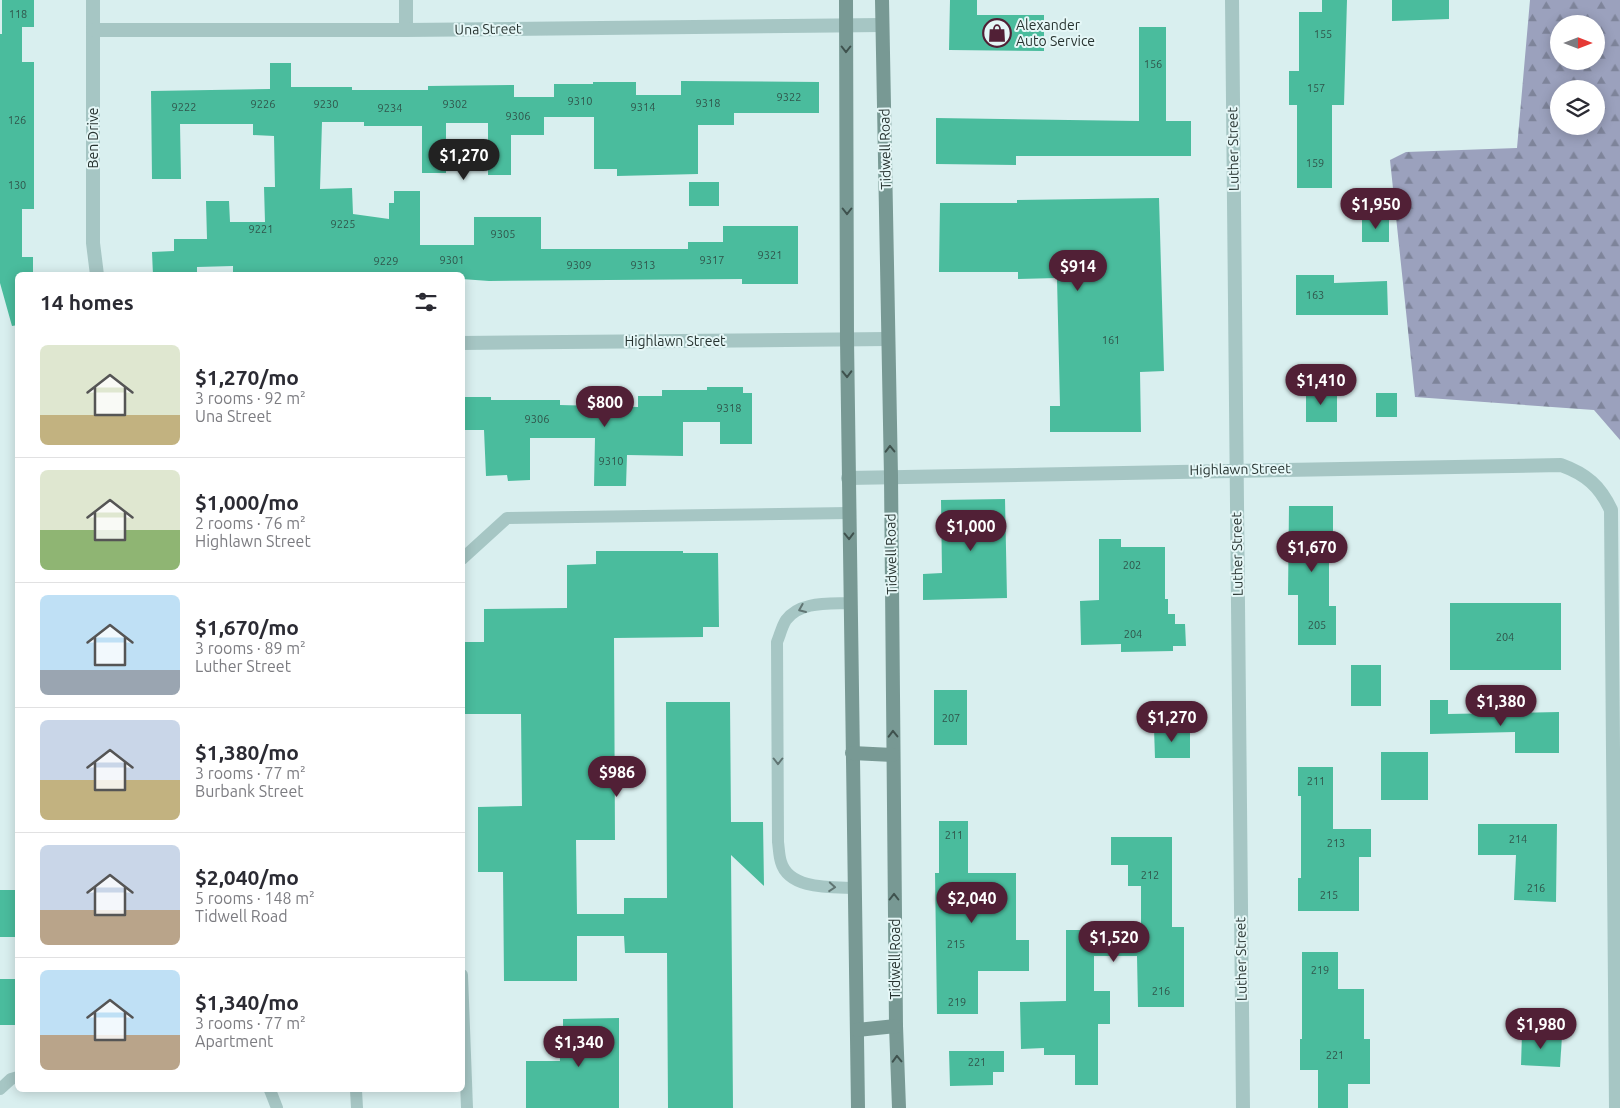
<!DOCTYPE html>
<meta charset="utf-8">
<style>
body{margin:0;font-family:Ubuntu,sans-serif;background:#f2f2f3;color:#2b2b33;height:100vh;display:flex;flex-direction:column;font-size:19px;white-space:nowrap}
*{box-sizing:border-box;margin:0}
p{font-size:16px;color:#7c7c81}
.icon{flex:none;width:28px;height:28px;fill:none;stroke:currentColor;stroke-width:2;stroke-linecap:round;stroke-linejoin:round}
.map{position:relative;flex:1;overflow:hidden}
.drawer{position:absolute;left:15px;top:272px;width:450px;height:820px;display:flex;flex-direction:column;background:#fff;border-radius:8px;box-shadow:0 2px 12px #0003}
.drawer>*{flex:none}
.needle{width:32px;rotate:90deg}
.fabs{position:absolute;left:1550px;top:15px;display:grid;gap:10px}
.fabs a{display:grid;place-items:center;width:55px;height:55px;border-radius:50%;background:#fff;box-shadow:0 2px 12px #0003;font-size:25px}
.price{position:absolute;translate:-50% -42px;padding:0 11px;border-radius:18px;background:#512036;color:#fff;font-size:16px;line-height:32px;filter:drop-shadow(0 1px 2px #0008)}
.price::after{content:'';position:absolute;left:50%;top:30px;width:15px;height:11px;margin-left:-8px;background:inherit;clip-path:polygon(0 0,100% 0,50% 100%)}
.price.active{background:#222;color:#fff}
ul{padding:0;list-style:none}
li{display:flex;align-items:center;gap:15px;height:125px;padding:0 25px}
li+li{border-top:1px solid #e1e1e2}
li span{display:grid;place-items:center;flex:none;width:140px;height:100px;border-radius:8px;color:#555}
li>.icon{margin-inline-start:auto}
span .icon{width:60px;height:60px;fill:#fffc;stroke-width:1}
li b{font-size:21px}
h2{display:flex;justify-content:space-between;align-items:center;height:60px;padding:0 25px;font-size:21px}
.map>svg:first-child{display:block}
.forest{fill:url(#forest-firs);fill-rule:evenodd}
.building{fill:#4abc9d}
.lines{fill:none;stroke-linecap:round;stroke-linejoin:round}
.service{stroke:#a6c6c4;stroke-width:12}
.minor{stroke:#a6c6c4;stroke-width:14}
.secondary{stroke:#789994;stroke-width:14}
.oneway{stroke:#3f524e}
.oneway2{stroke:#607573}
.labels{text-anchor:middle;dominant-baseline:central;stroke-width:4;stroke-linejoin:round;paint-order:stroke}
.number-label{font-size:11px;fill:#30554b}
.poi-label{font-size:14px;fill:#273330;stroke:#e5f7f7;text-anchor:start}
.street-label{font-size:14px;fill:#273330;stroke:#e5f7f7}
</style>
<div class="map">
<svg width="1620" height="1108" viewBox="0 0 1620 1108">
<defs>
<pattern id="forest-firs" width="22" height="20" patternUnits="userSpaceOnUse" patternTransform="scale(1.25)"><rect width="22" height="20" fill="#9ba1bd"/><path d="M5 1l3.5 6h-7zM16 11l3.5 6h-7z" fill="#7e849a"/></pattern>
</defs>
<rect width="100%" height="100%" fill="#d9efef"/>
<!-- forest -->
<path class="forest" d="M 1530,0 L 1620,0 L 1620,440 L 1594,410 L 1415,397 L 1390,160 L 1406,152 L 1517,148 ZM 1559,24 L 1596,24 L 1596,61 L 1559,61 ZM 1559,89 L 1596,89 L 1596,126 L 1559,126 Z"/>
<!-- building -->
<g class="building">
<polygon points="2,0 34,0 34,27 22,27 22,62 34,62 34,209 22,209 22,257 33,257 33,275 18,275 18,325 12,326 0,283 0,34 2,34"/>
<polygon points="950,0 977,0 977,15 1044,15 1044,51 949,50"/>
<polygon points="1322,0 1347,0 1344,105 1332,105 1332,188 1297,188 1297,105 1289,105 1289,71 1299,71 1299,12 1322,12"/>
<polygon points="1392,0 1449,0 1449,19 1392,21"/>
<polygon points="1139,27 1166,27 1166,121 1191,121 1191,156 1016,156 1016,165 936,164 936,118 1139,121"/>
<polygon points="270,63 291,63 291,87 352,87 352,90 428,90 428,86 514,85 514,97 554,97 554,84 593,84 593,82 636,82 636,95 681,95 681,81 819,82 819,113 734,113 734,125 698,125 698,174 617,176 617,169 594,169 594,117 544,117 544,135 511,135 511,175 488,175 488,123 446,123 446,173 422,173 422,126 364,126 364,122 322,122 320,189 352,188 353,214 389,219 389,203 394,203 394,191 420,191 420,245 474,245 474,217 541,217 541,249 688,249 688,242 723,242 723,226 798,226 798,284 742,284 742,279 489,281 462,279 462,275 233,275 233,266 197,267 197,275 153,275 152,252 174,251 174,239 207,239 206,201 229,201 230,222 265,222 264,187 275,187 274,136 253,135 253,124 180,124 181,179 152,179 151,91 270,89"/>
<rect x="689" y="182" width="30" height="24"/>
<polygon points="1159,198 1164,371 1140,372 1141,432 1050,432 1050,406 1060,406 1057,278 1018,279 1018,272 939,272 940,203 1017,203 1017,200"/>
<rect x="1362" y="218" width="27" height="24"/>
<polygon points="1296,275 1334,275 1334,283 1387,281 1388,315 1296,315"/>
<polygon points="707,387 743,387 743,393 752,393 752,444 720,444 720,422 683,422 683,456 627,455 626,486 594,486 595,438 530,438 530,480 508,481 507,475 486,476 484,430 462,430 462,397 491,397 491,400 560,400 560,405 638,407 638,396 662,396 662,390 707,390"/>
<rect x="1306" y="389" width="31" height="33"/>
<rect x="1376" y="393" width="21" height="24"/>
<polygon points="1005,499 1007,598 923,600 923,574 942,573 941,500"/>
<polygon points="1289,506 1333,506 1333,542 1329,542 1329,606 1336,606 1336,645 1298,645 1298,595 1288,595"/>
<polygon points="1099,539 1121,539 1121,547 1165,547 1165,599 1168,599 1168,614 1175,614 1175,624 1185,624 1186,646 1173,646 1173,651 1121,652 1121,644 1081,645 1080,601 1099,600"/>
<polygon points="596,551 683,551 683,553 718,553 719,627 703,627 703,637 614,638 615,840 576,840 577,914 624,914 624,898 667,898 666,702 730,702 731,822 763,822 764,886 731,855 733,1108 668,1108 667,953 625,953 624,936 577,936 577,981 504,981 503,872 478,872 478,807 522,806 521,714 463,714 463,642 484,642 484,609 567,608 567,565 596,564"/>
<rect x="1450" y="603" width="111" height="67"/>
<rect x="1351" y="665" width="30" height="41"/>
<rect x="934" y="690" width="33" height="55"/>
<polygon points="1430,700 1448,700 1448,714 1559,712 1559,753 1515,753 1515,732 1430,734"/>
<polygon points="1154,728 1190,728 1190,758 1155,758"/>
<rect x="1381" y="752" width="47" height="48"/>
<polygon points="1298,767 1333,767 1333,829 1371,829 1371,857 1359,857 1359,911 1298,911 1298,878 1301,878 1301,796 1298,796"/>
<polygon points="939,821 968,821 968,873 1016,873 1016,940 1029,940 1029,971 978,971 978,1014 937,1014 935,873 939,873"/>
<polygon points="1478,824 1557,824 1556,902 1514,900 1516,855 1478,855"/>
<polygon points="1111,837 1172,837 1172,927 1184,927 1184,1007 1138,1007 1137,956 1094,956 1094,991 1110,991 1110,1024 1098,1024 1098,1085 1075,1085 1075,1055 1044,1055 1044,1048 1021,1049 1020,1002 1066,1001 1066,930 1123,930 1123,927 1141,927 1141,886 1128,886 1128,865 1111,865"/>
<rect x="0" y="890" width="18" height="47"/>
<polygon points="1302,952 1338,952 1338,989 1364,989 1364,1039 1370,1039 1370,1084 1348,1084 1348,1108 1318,1108 1318,1070 1300,1070 1300,1039 1302,1039"/>
<rect x="0" y="979" width="18" height="46"/>
<polygon points="619,1018 619,1108 526,1108 526,1061 560,1061 559,1031 563,1031 563,1019"/>
<polygon points="1522,1034 1562,1036 1560,1067 1521,1065"/>
<polygon points="949,1051 1004,1051 1004,1072 993,1072 993,1085 950,1086"/>
</g>
<g class="lines">
<!-- service -->
<g class="service">
<polyline points="462,559 507,518 849,513"/>
<path d="M 850,603 C 829,604 800,601 786,620 C 782,626 780,635 777,642 L 778,842 C 779,849 779,856 781,862 C 789,890 832,887 854,888"/>
<polyline points="462,975 467,1108"/>
<polyline points="0,1089 11,1079 18,1077"/>
<polyline points="270,1090 277,1108"/>
<polyline points="356,1090 357,1108"/>
</g>
<!-- minor -->
<g class="minor">
<polyline points="93,0 93,243 97,275"/>
<polyline points="406,0 406,30"/>
<polyline points="1232,0 1243,1108"/>
<polyline points="93,30 406,30 882,25"/>
<polyline points="462,343 888,339"/>
<path d="M 848,478 L 1561,465 C 1586,474 1600,486 1611,510 L 1616,1108"/>
</g>
<!-- secondary -->
<g class="secondary">
<polyline points="846,0 847,340 858,1108"/>
<polyline points="882,0 891,476 896,1026 899,1108"/>
<polyline points="852,753 893,755"/>
<polyline points="857,1030 896,1026"/>
</g>
</g>
<!-- one-way arrows -->
<defs><path id="oneway-chevron" d="M-2-3.5L2.5 0L-2 3.5" fill="none" stroke-width="1.6" stroke-linecap="round" stroke-linejoin="round" transform="scale(1.25)"/></defs>
<g class="oneway">
<use href="#oneway-chevron" transform="translate(846 49) rotate(90)"/>
<use href="#oneway-chevron" transform="translate(847 211) rotate(90)"/>
<use href="#oneway-chevron" transform="translate(847 374) rotate(89)"/>
<use href="#oneway-chevron" transform="translate(890 449) rotate(-91)"/>
<use href="#oneway-chevron" transform="translate(849 536) rotate(89)"/>
<use href="#oneway-chevron" transform="translate(893 734) rotate(-91)"/>
<use href="#oneway-chevron" transform="translate(894 897) rotate(-90)"/>
<use href="#oneway-chevron" transform="translate(897 1059) rotate(-92)"/>
</g>
<g class="oneway2">
<use href="#oneway-chevron" transform="translate(802 609) rotate(157)"/>
<use href="#oneway-chevron" transform="translate(778 761) rotate(90)"/>
<use href="#oneway-chevron" transform="translate(832 887) rotate(4)"/>
</g>
<!-- icons -->
<defs>
<symbol id="shop-ring" viewBox="-11 -11 22 22"><circle r="9.5" fill="#e5f7f7" stroke="#512036" stroke-width="1.5"/><path d="M-5-2.5h2.3a2.7 3.5 0 0 1 5.4 0H5L5.5 6h-11ZM-1.5-2.5h3a1.5 2.3 0 0 0-3 0Z" fill="#512036"/></symbol>
</defs>
<g fill-rule="evenodd">
<use href="#shop-ring" x="981" y="17" width="32" height="32"/>
</g>
<g class="labels">
<!-- number labels -->
<g class="number-label">
<text x="18" y="14">118</text>
<text x="1323" y="34">155</text>
<text x="1153" y="64">156</text>
<text x="1316" y="88">157</text>
<text x="789" y="97">9322</text>
<text x="580" y="101">9310</text>
<text x="708" y="103">9318</text>
<text x="263" y="104">9226</text>
<text x="326" y="104">9230</text>
<text x="455" y="104">9302</text>
<text x="184" y="107">9222</text>
<text x="643" y="107">9314</text>
<text x="390" y="108">9234</text>
<text x="518" y="116">9306</text>
<text x="17" y="120">126</text>
<text x="1315" y="163">159</text>
<text x="17" y="185">130</text>
<text x="343" y="224">9225</text>
<text x="261" y="229">9221</text>
<text x="503" y="234">9305</text>
<text x="770" y="255">9321</text>
<text x="452" y="260">9301</text>
<text x="712" y="260">9317</text>
<text x="386" y="261">9229</text>
<text x="579" y="265">9309</text>
<text x="643" y="265">9313</text>
<text x="1315" y="295">163</text>
<text x="1111" y="340">161</text>
<text x="729" y="408">9318</text>
<text x="537" y="419">9306</text>
<text x="611" y="461">9310</text>
<text x="1132" y="565">202</text>
<text x="1317" y="625">205</text>
<text x="1133" y="634">204</text>
<text x="1505" y="637">204</text>
<text x="951" y="718">207</text>
<text x="1316" y="781">211</text>
<text x="954" y="835">211</text>
<text x="1518" y="839">214</text>
<text x="1336" y="843">213</text>
<text x="1150" y="875">212</text>
<text x="1536" y="888">216</text>
<text x="1329" y="895">215</text>
<text x="956" y="944">215</text>
<text x="1320" y="970">219</text>
<text x="1161" y="991">216</text>
<text x="957" y="1002">219</text>
<text x="1335" y="1055">221</text>
<text x="977" y="1062">221</text>
</g>
<!-- poi labels -->
<g class="poi-label">
<text x="1016" y="25">Alexander<tspan x="1016" dy="16">Auto Service</tspan></text>
</g>
<!-- street labels -->
<g class="street-label">
<text transform="translate(488 29) rotate(-1)">Una Street</text>
<text transform="translate(93 138) rotate(-90)">Ben Drive</text>
<text transform="translate(885 149) rotate(-91)">Tidwell Road</text>
<text transform="translate(1233 149) rotate(-91)">Luther Street</text>
<text x="675" y="341">Highlawn Street</text>
<text transform="translate(1240 469) rotate(-1)">Highlawn Street</text>
<text transform="translate(891 554) rotate(-91)">Tidwell Road</text>
<text transform="translate(1237 554) rotate(-91)">Luther Street</text>
<text transform="translate(895 959) rotate(-90)">Tidwell Road</text>
<text transform="translate(1241 959) rotate(-91)">Luther Street</text>
</g>
</g>
</svg>
<div class="fabs">
<a><svg class="needle" viewBox="-14 -14 28 28"><path d="M0-13l5 13h-10z" fill="#e53935"/><path d="M0 13l5-13h-10z" fill="#7c7c81"/></svg></a>
<a><svg class="icon" aria-label="layers" viewBox="0 0 24 24"><path d="M12 4l9 5-9 5-9-5zM3 14l9 5 9-5"/></svg></a>
</div>
<b class="price active" style="left:464px;top:181px">$1,270</b>
<b class="price" style="left:1376px;top:230px">$1,950</b>
<b class="price" style="left:1078px;top:292px">$914</b>
<b class="price" style="left:1321px;top:406px">$1,410</b>
<b class="price" style="left:605px;top:428px">$800</b>
<b class="price" style="left:971px;top:552px">$1,000</b>
<b class="price" style="left:1312px;top:573px">$1,670</b>
<b class="price" style="left:1501px;top:727px">$1,380</b>
<b class="price" style="left:1172px;top:743px">$1,270</b>
<b class="price" style="left:617px;top:798px">$986</b>
<b class="price" style="left:972px;top:924px">$2,040</b>
<b class="price" style="left:1114px;top:963px">$1,520</b>
<b class="price" style="left:1541px;top:1050px">$1,980</b>
<b class="price" style="left:579px;top:1068px">$1,340</b>
<section class="drawer">
<h2>14 homes<svg class="icon" aria-label="filters" viewBox="0 0 24 24"><path d="M4 7h16M4 17h16"/><circle cx="9" cy="7" r="2"/><circle cx="15" cy="17" r="2"/></svg></h2>
<ul>
<li><span style="background:linear-gradient(#dfe7d0 70%,#c2b280 0)"><svg class="icon" aria-label="home" viewBox="0 0 24 24"><path d="M3 11l9-7 9 7M6 9v11h12V9"/></svg></span><div><b>$1,270/mo</b><p>3 rooms · 92 m²</p><p>Una Street</p></div></li>
<li><span style="background:linear-gradient(#dfe7d0 60%,#8fb573 0)"><svg class="icon" aria-label="home" viewBox="0 0 24 24"><path d="M3 11l9-7 9 7M6 9v11h12V9"/></svg></span><div><b>$1,000/mo</b><p>2 rooms · 76 m²</p><p>Highlawn Street</p></div></li>
<li><span style="background:linear-gradient(#bfe0f5 75%,#9aa5b1 0)"><svg class="icon" aria-label="home" viewBox="0 0 24 24"><path d="M3 11l9-7 9 7M6 9v11h12V9"/></svg></span><div><b>$1,670/mo</b><p>3 rooms · 89 m²</p><p>Luther Street</p></div></li>
<li><span style="background:linear-gradient(#c9d6e8 60%,#c2b280 0)"><svg class="icon" aria-label="home" viewBox="0 0 24 24"><path d="M3 11l9-7 9 7M6 9v11h12V9"/></svg></span><div><b>$1,380/mo</b><p>3 rooms · 77 m²</p><p>Burbank Street</p></div></li>
<li><span style="background:linear-gradient(#c9d6e8 65%,#b9a48a 0)"><svg class="icon" aria-label="home" viewBox="0 0 24 24"><path d="M3 11l9-7 9 7M6 9v11h12V9"/></svg></span><div><b>$2,040/mo</b><p>5 rooms · 148 m²</p><p>Tidwell Road</p></div></li>
<li><span style="background:linear-gradient(#bfe0f5 65%,#b9a48a 0)"><svg class="icon" aria-label="home" viewBox="0 0 24 24"><path d="M3 11l9-7 9 7M6 9v11h12V9"/></svg></span><div><b>$1,340/mo</b><p>3 rooms · 77 m²</p><p>Apartment</p></div></li>
</ul>
</section>
</div>
